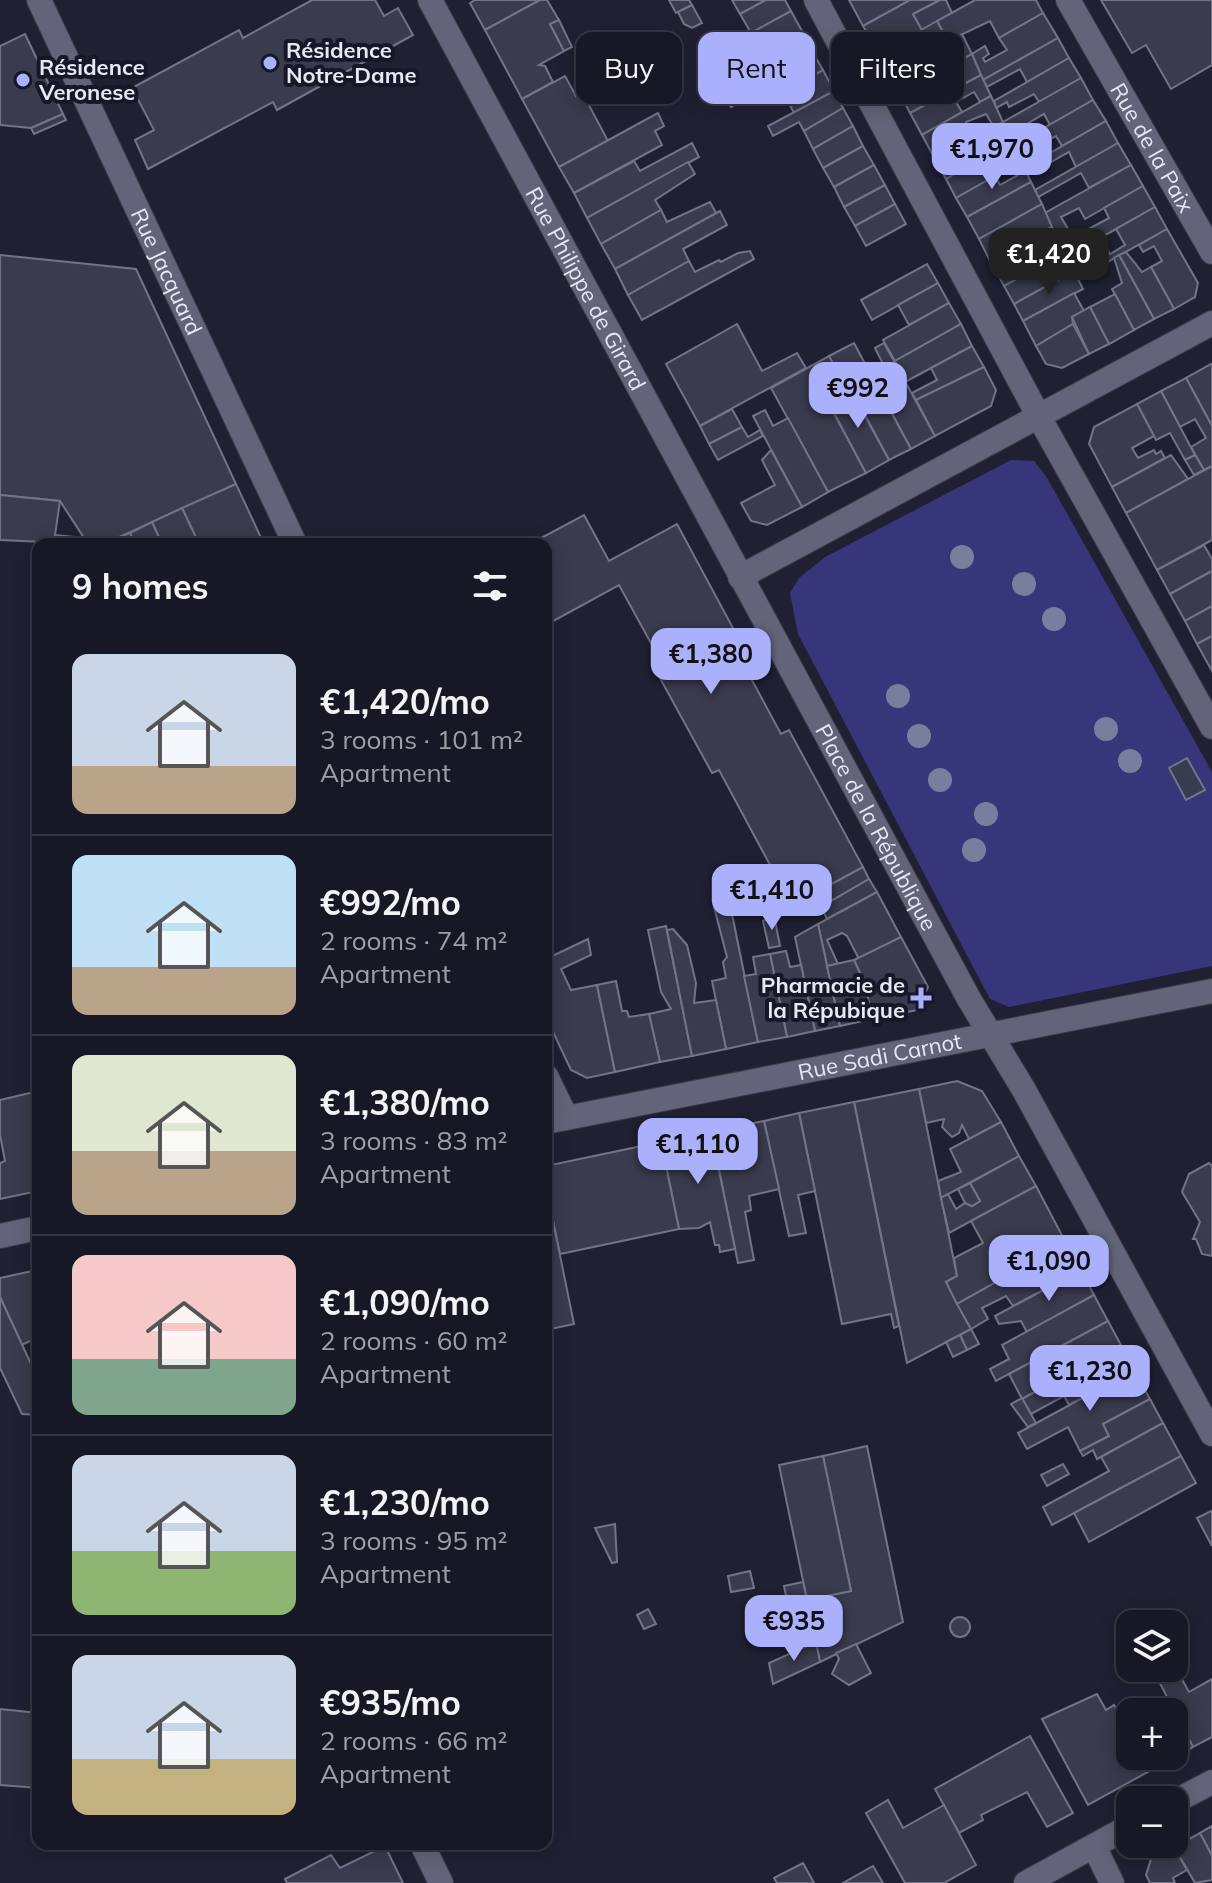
<!DOCTYPE html>
<meta charset="utf-8">
<style>
body{margin:0;font-family:Mulish,sans-serif;background:#20212e;color:#f1f3f6;height:100vh;display:flex;flex-direction:column;font-size:30px;white-space:nowrap}
*{box-sizing:border-box;margin:0}
p{font-size:26px;color:#9ea0a7}
.icon{flex:none;width:44px;height:44px;fill:none;stroke:currentColor;stroke-width:2;stroke-linecap:round;stroke-linejoin:round}
.map{position:relative;flex:1;overflow:hidden}
.sheet{position:absolute;left:32px;top:538px;width:520px;height:1312px;display:flex;flex-direction:column;background:#171826;border-radius:16px;box-shadow:0 4px 20px #0003,0 0 0 2px #363743}
.sheet>*{flex:none}
.top-card{position:absolute;left:576px;top:32px;width:516px;height:72px;display:flex;gap:16px}
.tools{position:absolute;left:1116px;top:1610px;display:grid;gap:16px}
.tools a{display:grid;place-items:center;width:72px;height:72px;border-radius:16px;background:#171826;box-shadow:0 4px 20px #0003,0 0 0 2px #363743;font-size:40px}
.price{position:absolute;translate:-50% -68px;padding:0 18px;border-radius:16px;background:#aab0fb;color:#111;font-size:26px;line-height:52px;filter:drop-shadow(0 2px 4px #0008)}
.price::after{content:'';position:absolute;left:50%;top:48px;width:24px;height:18px;margin-left:-12px;background:inherit;clip-path:polygon(0 0,100% 0,50% 100%)}
.price.current{background:#222;color:#fff}
ul{padding:0;list-style:none}
li{display:flex;align-items:center;gap:24px;height:200px;padding:0 40px}
li+li{border-top:2px solid #363743}
li span{display:grid;place-items:center;flex:none;width:224px;height:160px;border-radius:16px;color:#555}
li>.icon{margin-inline-start:auto}
span .icon{width:96px;height:96px;fill:#fffc;stroke-width:1}
li b{font-size:34px}
h2{display:flex;justify-content:space-between;align-items:center;height:96px;padding:0 40px;font-size:34px}
.pill{padding:0 28px;border-radius:16px;background:#171826;box-shadow:0 4px 20px #0003,0 0 0 2px #363743;font-size:28px;line-height:72px}
.pill.current{background:#aab0fb;color:#111}
.map>svg:first-child{display:block}
.green{fill:#37367a}
.building{fill:#393b4e;stroke:#72748a;stroke-width:2}
.lines{fill:none;stroke-linecap:round;stroke-linejoin:round}
.street-casing{stroke:#3a3a49;stroke-width:26}
.street{stroke:#626479;stroke-width:24}
.tree{fill:#7a7e9e}
.poi-dot{fill:#aab0fb;stroke:#161728;stroke-width:3}
.labels{text-anchor:middle;dominant-baseline:central;stroke-width:8;stroke-linejoin:round;paint-order:stroke}
.poi-label{font-size:22px;font-weight:bold;fill:#e6e8f4;stroke:#161728;text-anchor:start}
.street-label{font-size:22px;fill:#e6e8f4;stroke:#161728}
</style>
<div class="map">
<svg width="1212" height="1883" viewBox="0 0 1212 1883">
<rect width="100%" height="100%" fill="#1f2032"/>
<!-- green -->
<polygon class="green" points="1011,460 1034,461 1046,476 1212,772 1212,966 1009,1007 990,999 798,634 790,593 799,578 825,557"/>
<!-- building -->
<g class="building">
<polygon points="312,0 375,0 384,16 398,8 413,35 277,110 273,102 148,169 135,140 154,130 132,88 239,30 243,38"/>
<polygon points="475,0 540,0 485,30 470,3"/>
<polygon points="540,0 547,0 559,20 550,24 564,51 539,65 545,66 553,82 522,99 485,30"/>
<polygon points="669,0 689,0 692,5 676,13"/>
<polygon points="732,0 766,0 740,14"/>
<polygon points="766,0 785,0 791,11 751,33 740,14"/>
<polygon points="849,0 906,0 907,2 863,26"/>
<polygon points="910,0 940,0 913,14 922,30 879,54 863,26"/>
<polygon points="940,0 946,0 952,13 922,30 913,14"/>
<polygon points="975,0 1036,0 1043,13 999,38 990,21 948,41 937,21"/>
<polygon points="1101,0 1212,0 1212,65 1171,89 1146,45 1132,53"/>
<polygon points="692,5 702,23 692,28 684,24 678,12"/>
<polygon points="791,11 802,31 761,53 751,33"/>
<polygon points="1043,13 1058,38 983,80 972,54 985,46 989,54 983,58 985,62 1007,50 999,38"/>
<polygon points="559,20 572,47 564,51 550,24"/>
<polygon points="937,21 948,41 889,73 879,54"/>
<polygon points="802,31 812,51 772,73 761,53"/>
<polygon points="25,34 63,114 31,128 0,125 0,46"/>
<polygon points="962,34 972,54 900,94 889,73"/>
<polygon points="1058,38 1069,58 1027,82 1020,69 987,87 983,80"/>
<polygon points="812,51 823,70 783,92 772,73"/>
<polygon points="972,54 981,75 910,113 900,94"/>
<polygon points="1069,58 1081,78 1039,102 1034,94 1009,107 1007,102 996,108 994,101"/>
<polygon points="823,70 834,91 794,113 783,92"/>
<polygon points="729,75 743,100 731,107 717,81"/>
<polygon points="981,75 991,96 980,102 974,92 956,102 962,112 922,135 910,113"/>
<polygon points="565,76 576,96 582,92 608,141 559,167 522,99"/>
<polygon points="1081,78 1093,100 1050,125 1044,114 1018,129 1016,124 1007,129 1003,122"/>
<polygon points="834,91 843,108 804,131 799,122 773,136 768,126"/>
<polygon points="991,96 1003,122 994,127 986,114 966,122 977,141 937,163 922,135"/>
<polygon points="1093,100 1106,121 1062,146 1056,136 1018,155 1014,145"/>
<polygon points="843,108 853,126 813,149 804,131"/>
<polygon points="658,113 664,126 655,131 662,145 574,193 559,167"/>
<polygon points="63,114 66,120 34,134 31,128"/>
<polygon points="1106,121 1118,143 1076,167 1069,152 1028,175 1024,168"/>
<polygon points="1003,122 1007,129 994,137 1000,149 946,179 937,163"/>
<polygon points="853,126 863,146 823,168 813,149"/>
<polygon points="1012,142 1016,149 1006,154 1009,159 991,168 995,176 956,198 946,179"/>
<polygon points="692,143 699,157 587,218 574,193 634,161 640,171"/>
<polygon points="1118,143 1131,165 1089,188 1081,173 1038,197 1035,190"/>
<polygon points="863,146 874,165 834,187 823,168"/>
<polygon points="1021,161 1031,182 967,217 956,198 995,176 1000,185 1018,175 1013,166"/>
<polygon points="688,162 695,174 655,200 661,210 601,244 587,218"/>
<polygon points="874,165 885,185 844,207 834,187"/>
<polygon points="1131,165 1143,186 1085,219 1079,208 1061,217 1068,229 1056,236 1045,213"/>
<polygon points="1031,182 1042,204 979,239 967,217"/>
<polygon points="885,185 895,204 855,226 844,207"/>
<polygon points="1143,186 1155,207 1091,243 1085,231 1109,218 1104,208"/>
<polygon points="710,202 716,213 615,269 601,244 661,210 667,222"/>
<polygon points="895,204 906,224 866,246 855,226"/>
<polygon points="1042,204 1052,227 990,261 979,239"/>
<polygon points="1155,207 1167,229 1102,265 1091,243 1101,237 1110,254 1125,245 1116,229"/>
<polygon points="720,211 727,225 683,249 689,261 628,295 615,269"/>
<polygon points="1167,229 1198,283 1195,297 1174,309 1151,267 1162,261 1154,246 1143,252 1139,245"/>
<polygon points="1030,239 1038,255 1040,249 1058,239 1065,253 1004,286 990,261"/>
<polygon points="1089,240 1094,249 1069,263 1065,253"/>
<polygon points="750,251 754,259 642,320 628,295 689,261 695,272 719,260 721,262 738,253"/>
<polygon points="1126,252 1142,272 1151,267 1174,309 1154,319 1119,255"/>
<polygon points="1065,253 1074,271 1014,304 1004,286"/>
<polygon points="0,255 136,269 236,484 104,544 88,544 60,501 0,495"/>
<polygon points="1119,255 1154,319 1134,330 1112,289 1122,283 1114,258"/>
<polygon points="927,264 938,283 872,320 861,300"/>
<polygon points="1074,271 1083,289 1023,321 1014,304"/>
<polygon points="938,283 949,303 909,325 898,305"/>
<polygon points="1074,293 1084,311 1072,317 1073,324 1036,346 1023,321"/>
<polygon points="1115,294 1134,330 1109,344 1090,307"/>
<polygon points="949,303 961,324 895,361 883,340"/>
<polygon points="1090,307 1109,344 1089,354 1072,317"/>
<polygon points="737,324 762,371 797,353 806,368 700,426 666,364"/>
<polygon points="961,324 972,346 905,382 895,361"/>
<polygon points="1073,324 1089,354 1062,368 1046,364 1036,346"/>
<polygon points="854,343 871,375 826,398 822,391 824,385 840,377 829,356"/>
<polygon points="884,343 935,436 911,449 886,402 899,396 875,348"/>
<polygon points="972,346 984,367 916,400 912,393 937,380 931,368"/>
<polygon points="829,356 840,377 824,385 822,391 866,473 828,492 771,388"/>
<polygon points="1211,364 1212,365 1212,426 1186,378"/>
<polygon points="984,367 996,390 991,406 935,436 916,400"/>
<polygon points="871,375 911,449 889,460 864,413 874,408 864,388 853,394 849,387"/>
<polygon points="1186,378 1212,426 1212,466 1204,470 1191,447 1206,438 1195,419 1180,427 1161,391"/>
<polygon points="849,387 889,460 866,473 826,398"/>
<polygon points="1161,391 1195,455 1185,460 1170,433 1156,440 1137,404"/>
<polygon points="1137,404 1154,436 1132,448 1138,458 1154,450 1156,454 1161,451 1165,458 1112,487 1089,444 1094,427"/>
<polygon points="732,409 742,427 709,444 700,426"/>
<polygon points="765,410 773,426 788,418 828,492 802,507 753,416"/>
<polygon points="742,427 748,437 760,430 763,436 718,460 709,444"/>
<polygon points="771,450 802,507 767,525 751,521 741,503 775,485 762,460"/>
<polygon points="1171,455 1188,479 1126,513 1112,487"/>
<polygon points="1195,455 1204,470 1194,475 1185,460"/>
<polygon points="1212,466 1212,540 1157,570 1126,513"/>
<polygon points="236,484 264,544 199,544 182,508"/>
<polygon points="0,495 60,501 55,535 84,538 88,544 0,540"/>
<polygon points="182,508 199,544 162,544 152,522"/>
<polygon points="584,515 609,561 677,524 733,628 726,632 781,734 789,730 863,867 792,906 719,770 712,773 655,669 663,665 619,585 546,625 546,544 530,544"/>
<polygon points="152,522 162,544 135,544 130,533"/>
<polygon points="130,533 135,544 113,544 111,540"/>
<polygon points="1204,545 1212,559 1212,571 1170,594 1157,570"/>
<polygon points="1212,571 1212,606 1185,621 1170,594"/>
<polygon points="1212,606 1212,636 1197,644 1185,621"/>
<polygon points="1212,636 1212,671 1197,644"/>
<polygon points="1187,758 1205,790 1186,800 1169,768"/>
<polygon points="863,867 869,879 821,907 813,894"/>
<polygon points="869,879 877,892 827,919 821,907"/>
<polygon points="877,892 901,937 859,959 847,936 842,933 827,940 838,964 827,966 818,924"/>
<polygon points="729,899 758,1042 726,1049 712,981 726,978 723,962 727,957 714,907 719,900"/>
<polygon points="774,915 780,946 769,948 763,921"/>
<polygon points="818,924 840,1026 815,1031 795,937"/>
<polygon points="666,926 692,1056 660,1062 649,1014 671,1009 661,992 648,930"/>
<polygon points="673,929 687,945 696,983 694,1003 716,1000 726,1049 692,1056 667,930"/>
<polygon points="901,937 928,987 917,1010 872,1019 865,984 854,960"/>
<polygon points="588,939 591,955 561,969 571,990 597,985 615,1072 587,1078 571,1070 546,1017 546,959"/>
<polygon points="786,951 790,967 801,965 815,1031 787,1037 770,954"/>
<polygon points="770,954 787,1037 758,1042 744,976 756,974 753,957"/>
<polygon points="854,960 865,984 872,1019 840,1026 827,966"/>
<polygon points="616,981 622,1011 627,1011 629,1017 649,1014 660,1062 615,1072 597,985"/>
<polygon points="957,1081 982,1091 1001,1122 969,1139 962,1125 959,1133 952,1137 942,1127 944,1119 926,1123 919,1089"/>
<polygon points="919,1089 957,1276 946,1282 971,1329 907,1363 854,1102"/>
<polygon points="38,1091 38,1191 0,1199 0,1163 5,1161 0,1135 0,1100"/>
<polygon points="854,1102 899,1326 894,1328 891,1314 842,1324 799,1113"/>
<polygon points="799,1113 815,1191 798,1195 806,1233 789,1236 764,1121"/>
<polygon points="764,1121 779,1189 749,1196 751,1210 745,1212 754,1260 738,1263 711,1131"/>
<polygon points="1001,1122 1019,1156 941,1198 938,1181 961,1172 950,1149"/>
<polygon points="711,1131 735,1249 720,1252 719,1245 715,1245 710,1222 699,1228 679,1229 661,1142"/>
<polygon points="661,1142 679,1229 560,1254 546,1187 546,1166"/>
<polygon points="1019,1156 1036,1186 949,1233 941,1198 948,1194 956,1209 965,1203 972,1206 980,1201 970,1183"/>
<polygon points="1209,1163 1212,1166 1212,1256 1202,1254 1196,1239 1193,1239 1200,1222 1182,1192 1189,1174"/>
<polygon points="970,1183 980,1201 972,1206 965,1203 958,1189"/>
<polygon points="1036,1186 1066,1243 957,1304 946,1282 957,1276 954,1258 983,1243 971,1221"/>
<polygon points="546,1187 574,1324 546,1330"/>
<polygon points="1066,1243 1081,1270 1013,1306 1006,1296 982,1308 988,1319 971,1329 957,1304"/>
<polygon points="37,1270 38,1337 22,1345 0,1297 0,1278"/>
<polygon points="1081,1270 1094,1295 1027,1332 1021,1321 999,1324 995,1316"/>
<polygon points="1094,1295 1108,1321 996,1381 990,1369 1009,1359 1002,1345"/>
<polygon points="0,1297 38,1379 38,1415 22,1414 0,1368"/>
<polygon points="1108,1321 1121,1345 1022,1399 1009,1374"/>
<polygon points="971,1329 979,1344 967,1350 960,1335"/>
<polygon points="960,1335 967,1350 953,1357 946,1342"/>
<polygon points="1121,1345 1134,1370 1069,1405 1064,1396 1031,1414 1022,1399"/>
<polygon points="1134,1370 1150,1399 1103,1424 1109,1436 1080,1451 1068,1427 1027,1449 1018,1433"/>
<polygon points="1022,1398 1036,1423 1028,1427 1011,1404"/>
<polygon points="1150,1399 1163,1423 1097,1459 1093,1450 1083,1456 1080,1451 1109,1436 1103,1424"/>
<polygon points="1163,1423 1181,1456 1052,1525 1043,1507 1109,1471 1101,1457"/>
<polygon points="867,1446 903,1622 820,1662 807,1600 851,1591 823,1456"/>
<polygon points="823,1456 851,1591 807,1600 779,1465"/>
<polygon points="1181,1456 1196,1483 1089,1542 1074,1513"/>
<polygon points="1063,1464 1069,1474 1047,1486 1041,1475"/>
<polygon points="1211,1511 1212,1513 1212,1546 1197,1518"/>
<polygon points="615,1524 617,1562 612,1563 595,1528"/>
<polygon points="750,1571 754,1588 731,1592 728,1576"/>
<polygon points="803,1582 810,1612 790,1615 784,1586"/>
<polygon points="648,1609 656,1624 644,1629 637,1615"/>
<circle cx="960" cy="1627" r="10"/>
<polygon points="816,1642 820,1662 773,1684 769,1663"/>
<polygon points="856,1644 871,1673 849,1685 832,1674 839,1659 836,1653"/>
<polygon points="1174,1665 1189,1692 1212,1679 1212,1737 1193,1747 1152,1668 1174,1668"/>
<polygon points="1097,1694 1106,1710 1114,1705 1122,1719 1130,1715 1130,1756 1174,1756 1174,1712 1156,1712 1171,1704 1193,1747 1088,1805 1042,1719"/>
<polygon points="0,1709 38,1713 38,1788 0,1785"/>
<polygon points="1030,1736 1073,1813 1047,1827 1027,1792 981,1815 983,1820 959,1833 935,1789"/>
<polygon points="888,1800 903,1828 944,1805 976,1865 944,1883 905,1883 866,1813"/>
<polygon points="1212,1826 1212,1856 1200,1833"/>
<polygon points="1200,1833 1212,1856 1212,1880 1195,1883 1174,1847"/>
<polygon points="385,1846 403,1883 287,1883 285,1879 331,1855 340,1868"/>
<polygon points="1174,1847 1187,1870 1173,1878 1175,1883 1150,1883 1146,1875 1151,1859"/>
<polygon points="803,1863 814,1883 777,1883 774,1878"/>
<polygon points="873,1866 883,1883 843,1883"/>
</g>
<g class="lines">
<defs>
<g id="street">
<path id="s1" d="M 39,0 L 295,544"/>
<path id="s2" d="M 430,0 L 969,999 L 1024,1090 L 1212,1434"/>
<polyline points="816,0 1039,417 1212,727"/>
<path id="s3" d="M 1068,0 L 1212,252"/>
<polyline points="740,577 1212,323"/>
<polyline points="546,1076 566,1117"/>
<path id="s4" d="M 546,1122 L 1212,991"/>
<polyline points="0,1236 38,1228"/>
<polyline points="1174,1802 1212,1782"/>
<polyline points="422,1844 441,1883"/>
<polyline points="1094,1846 1112,1883"/>
<polyline points="1026,1883 1130,1826"/>
</g>
</defs>
<!-- street casing -->
<use href="#street" class="street-casing"/>
<!-- street -->
<use href="#street" class="street"/>
</g>
<!-- trees -->
<g class="tree">
<circle cx="962" cy="557" r="12"/>
<circle cx="1024" cy="584" r="12"/>
<circle cx="1054" cy="619" r="12"/>
<circle cx="898" cy="696" r="12"/>
<circle cx="1106" cy="729" r="12"/>
<circle cx="919" cy="736" r="12"/>
<circle cx="1130" cy="761" r="12"/>
<circle cx="940" cy="780" r="12"/>
<circle cx="986" cy="814" r="12"/>
<circle cx="974" cy="850" r="12"/>
</g>
<!-- markers -->
<g class="poi-dot">
<circle cx="270" cy="63" r="8"/>
<circle cx="23" cy="80" r="8"/>
<path d="M917 986h8v8h8v8h-8v8h-8v-8h-8v-8h8z"/>
</g>
<g class="labels">
<!-- poi labels -->
<g class="poi-label">
<text x="286" y="50">Résidence<tspan x="286" dy="25">Notre-Dame</tspan></text>
<text x="39" y="67">Résidence<tspan x="39" dy="25">Veronese</tspan></text>
<text x="905" y="985" text-anchor="end">Pharmacie de<tspan x="905" dy="25">la Répubique</tspan></text>
</g>
<!-- street labels -->
<g class="street-label">
<text stroke="none"><textPath href="#s3" startOffset="170">Rue de la Paix</textPath></text>
<text stroke="none"><textPath href="#s1" startOffset="300">Rue Jacquard</textPath></text>
<text stroke="none"><textPath href="#s2" startOffset="328">Rue Philippe de Girard</textPath></text>
<text stroke="none"><textPath href="#s2" startOffset="940">Place de la République</textPath></text>
<text stroke="none"><textPath href="#s4" startOffset="340">Rue Sadi Carnot</textPath></text>
</g>
</g>
</svg>
<div class="tools">
<a><svg class="icon" aria-label="layers" viewBox="0 0 24 24"><path d="M12 4l9 5-9 5-9-5zM3 14l9 5 9-5"/></svg></a>
<a>+</a>
<a>−</a>
</div>
<b class="price" style="left:992px;top:191px">€1,970</b>
<b class="price current" style="left:1049px;top:296px">€1,420</b>
<b class="price" style="left:858px;top:430px">€992</b>
<b class="price" style="left:711px;top:696px">€1,380</b>
<b class="price" style="left:772px;top:932px">€1,410</b>
<b class="price" style="left:698px;top:1186px">€1,110</b>
<b class="price" style="left:1049px;top:1303px">€1,090</b>
<b class="price" style="left:1090px;top:1413px">€1,230</b>
<b class="price" style="left:794px;top:1663px">€935</b>
<div class="top-card">
<a class="pill">Buy</a>
<a class="pill current">Rent</a>
<a class="pill">Filters</a>
</div>
<section class="sheet">
<h2>9 homes<svg class="icon" aria-label="filters" viewBox="0 0 24 24"><path d="M4 7h16M4 17h16"/><circle cx="9" cy="7" r="2"/><circle cx="15" cy="17" r="2"/></svg></h2>
<ul>
<li><span style="background:linear-gradient(#c9d6e8 70%,#b9a48a 0)"><svg class="icon" aria-label="home" viewBox="0 0 24 24"><path d="M3 11l9-7 9 7M6 9v11h12V9"/></svg></span><div><b>€1,420/mo</b><p>3 rooms · 101 m²</p><p>Apartment</p></div></li>
<li><span style="background:linear-gradient(#bfe0f5 70%,#b9a48a 0)"><svg class="icon" aria-label="home" viewBox="0 0 24 24"><path d="M3 11l9-7 9 7M6 9v11h12V9"/></svg></span><div><b>€992/mo</b><p>2 rooms · 74 m²</p><p>Apartment</p></div></li>
<li><span style="background:linear-gradient(#dfe7d0 60%,#b9a48a 0)"><svg class="icon" aria-label="home" viewBox="0 0 24 24"><path d="M3 11l9-7 9 7M6 9v11h12V9"/></svg></span><div><b>€1,380/mo</b><p>3 rooms · 83 m²</p><p>Apartment</p></div></li>
<li><span style="background:linear-gradient(#f6c9c9 65%,#7fa58c 0)"><svg class="icon" aria-label="home" viewBox="0 0 24 24"><path d="M3 11l9-7 9 7M6 9v11h12V9"/></svg></span><div><b>€1,090/mo</b><p>2 rooms · 60 m²</p><p>Apartment</p></div></li>
<li><span style="background:linear-gradient(#c9d6e8 60%,#8fb573 0)"><svg class="icon" aria-label="home" viewBox="0 0 24 24"><path d="M3 11l9-7 9 7M6 9v11h12V9"/></svg></span><div><b>€1,230/mo</b><p>3 rooms · 95 m²</p><p>Apartment</p></div></li>
<li><span style="background:linear-gradient(#c9d6e8 65%,#c2b280 0)"><svg class="icon" aria-label="home" viewBox="0 0 24 24"><path d="M3 11l9-7 9 7M6 9v11h12V9"/></svg></span><div><b>€935/mo</b><p>2 rooms · 66 m²</p><p>Apartment</p></div></li>
</ul>
</section>
</div>
